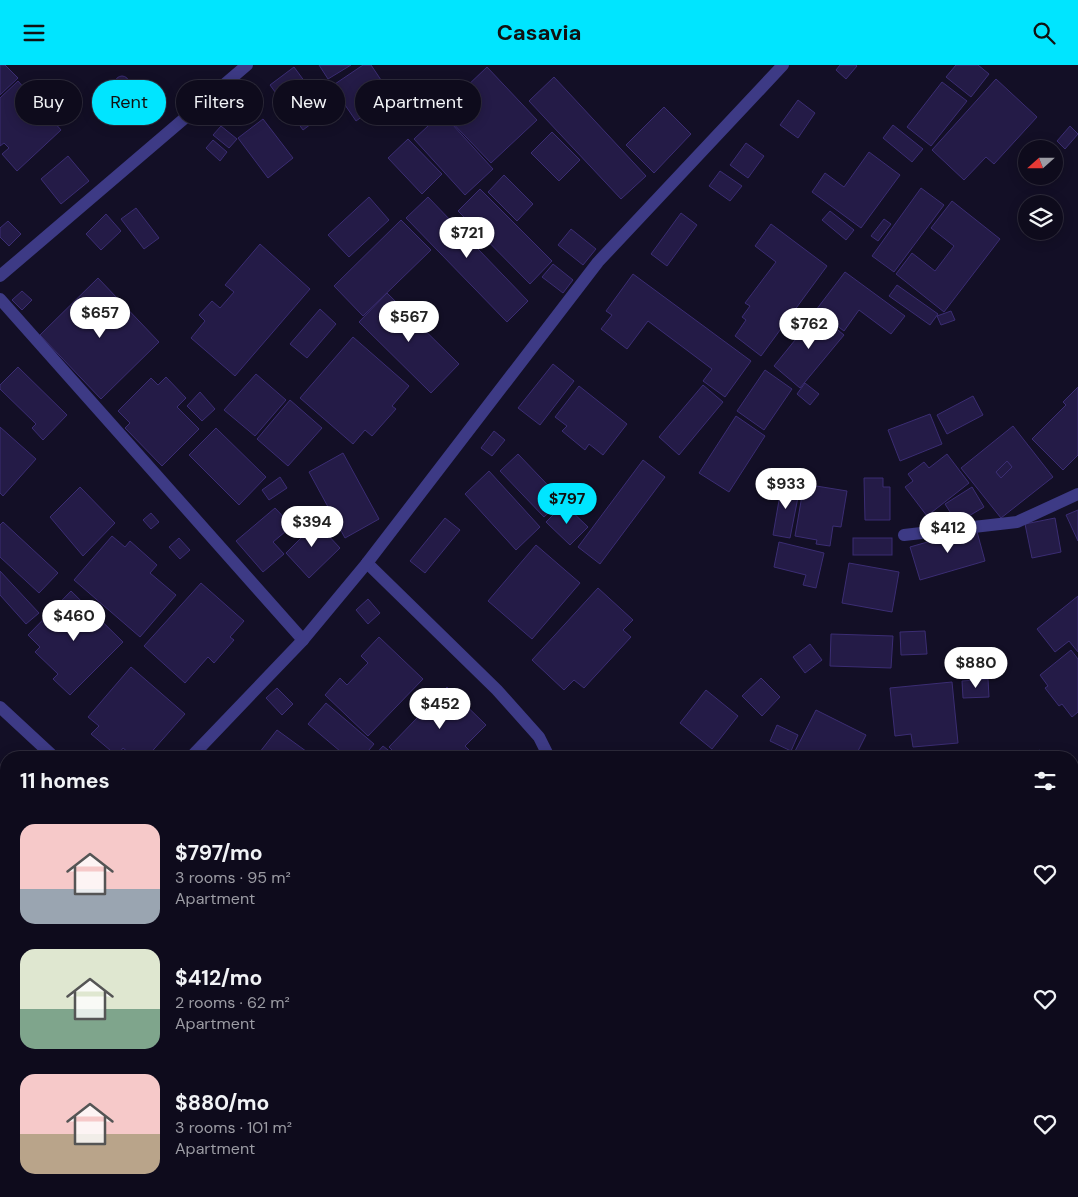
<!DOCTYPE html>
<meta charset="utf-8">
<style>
body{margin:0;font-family:"DM Sans",sans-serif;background:#1c1929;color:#f1f3f6;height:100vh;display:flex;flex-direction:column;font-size:19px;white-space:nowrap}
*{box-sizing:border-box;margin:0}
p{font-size:16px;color:#9b9ba3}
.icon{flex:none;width:28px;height:28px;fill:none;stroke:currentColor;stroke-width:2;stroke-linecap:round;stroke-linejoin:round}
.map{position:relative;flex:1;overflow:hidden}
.side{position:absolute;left:0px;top:686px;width:1079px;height:446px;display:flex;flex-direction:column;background:#0e0b1c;border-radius:20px 20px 0 0;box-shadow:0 2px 12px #0003,0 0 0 1px #2e2b3b}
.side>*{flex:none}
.top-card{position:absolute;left:15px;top:15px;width:500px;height:45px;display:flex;gap:10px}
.needle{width:32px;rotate:249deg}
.buttons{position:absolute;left:1018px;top:75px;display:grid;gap:10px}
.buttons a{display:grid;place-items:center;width:45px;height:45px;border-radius:50%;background:#0e0b1c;box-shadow:0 2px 12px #0003,0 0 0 1px #2e2b3b;font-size:25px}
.price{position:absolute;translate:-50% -42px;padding:0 11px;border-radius:18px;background:#fff;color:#222;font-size:16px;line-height:32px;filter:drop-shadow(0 1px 2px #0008)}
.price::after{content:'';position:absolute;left:50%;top:30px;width:15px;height:11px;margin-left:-8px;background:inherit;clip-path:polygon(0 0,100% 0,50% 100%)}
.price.selected{background:#00e5ff;color:#111}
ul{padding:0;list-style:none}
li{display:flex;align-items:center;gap:15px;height:125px;padding:0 20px}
li span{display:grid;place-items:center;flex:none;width:140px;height:100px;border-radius:15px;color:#555}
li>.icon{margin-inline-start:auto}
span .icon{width:60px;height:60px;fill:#fffc;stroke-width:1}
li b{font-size:21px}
h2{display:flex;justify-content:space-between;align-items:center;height:60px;padding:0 20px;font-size:21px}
.chip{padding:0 18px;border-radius:22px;background:#0e0b1c;box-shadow:0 2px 12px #0003,0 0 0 1px #2e2b3b;font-size:18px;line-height:45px}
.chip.selected{background:#00e5ff;color:#111}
header{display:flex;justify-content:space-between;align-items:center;height:65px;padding:0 20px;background:#00e5ff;color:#111;font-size:22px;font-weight:700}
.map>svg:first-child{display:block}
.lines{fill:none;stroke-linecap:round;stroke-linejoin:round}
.stream{stroke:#0c2248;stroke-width:8}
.building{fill:#241b47;stroke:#3b2d73;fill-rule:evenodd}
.minor{stroke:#3d3a85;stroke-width:12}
</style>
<header><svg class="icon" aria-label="menu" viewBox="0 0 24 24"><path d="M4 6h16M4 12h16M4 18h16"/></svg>Casavia<svg class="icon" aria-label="search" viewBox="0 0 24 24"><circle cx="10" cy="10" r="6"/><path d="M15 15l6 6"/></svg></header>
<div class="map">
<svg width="1078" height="1132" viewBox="0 0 1078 1132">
<rect width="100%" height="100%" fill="#130f26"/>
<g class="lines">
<!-- stream -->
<g class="stream">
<polyline points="1072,1006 1078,1004"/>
<polyline points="782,1132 789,1126"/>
</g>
</g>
<!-- building -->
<g class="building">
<polygon points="0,0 5,0 18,13 0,30"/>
<polygon points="319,0 351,0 328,14"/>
<polygon points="363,0 371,0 381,15 359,30 370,46 356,56 332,21"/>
<polygon points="840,0 856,0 857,1 846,14 836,5"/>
<polygon points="956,0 978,0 989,9 971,32 946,12"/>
<polygon points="294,2 327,47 303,65 270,20"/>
<polygon points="487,2 537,55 491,98 441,46"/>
<circle cx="122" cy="18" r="7"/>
<polygon points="554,12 646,111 621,134 529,36"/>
<polygon points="996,14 1037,52 994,99 986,92 964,115 932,85"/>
<polygon points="18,16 61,65 17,106 2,89 9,83 4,78 0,81 0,33"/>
<polygon points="942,17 967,36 931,81 907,62"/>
<polygon points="798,35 815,48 798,73 780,60"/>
<polygon points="664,42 691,69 654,108 626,80"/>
<polygon points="442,48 493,104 465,130 414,74"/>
<polygon points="263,54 293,93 268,113 238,73"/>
<polygon points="893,60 923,84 912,97 883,73"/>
<polygon points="221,61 237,74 229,83 213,70"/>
<polygon points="1070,61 1078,69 1065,84 1057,76"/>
<polygon points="552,67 580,95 559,116 531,88"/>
<polygon points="408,74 442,109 422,129 388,93"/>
<polygon points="213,75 227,87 220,96 206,83"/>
<polygon points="746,78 764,91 748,113 730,100"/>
<polygon points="869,87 900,110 861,163 812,127 825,108 844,122"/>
<polygon points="68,91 89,116 61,139 41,114"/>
<polygon points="720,106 742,121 730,136 709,121"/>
<polygon points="504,110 533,139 517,156 488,127"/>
<polygon points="921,123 944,140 894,207 872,191"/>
<polygon points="480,124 552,196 530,219 458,146"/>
<polygon points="369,132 389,155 349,192 328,170"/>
<polygon points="428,132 528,236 507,257 406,153"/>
<polygon points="952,136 1000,174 944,247 896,209 912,188 935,206 954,181 931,163"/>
<polygon points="136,143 159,173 144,184 121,154"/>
<polygon points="830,146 854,165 846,175 822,155"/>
<polygon points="681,148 697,160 667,201 651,189"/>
<polygon points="106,149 121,166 101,185 86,169"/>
<polygon points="884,154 891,159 878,176 871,171"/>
<polygon points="401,155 431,185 363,251 334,221"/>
<polygon points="8,156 21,169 9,181 0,172 0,163"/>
<polygon points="771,159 827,201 761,291 735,271 746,255 742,252 750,241 745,238 776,197 755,181"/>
<polygon points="571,164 596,184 583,200 558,180"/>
<polygon points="260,179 310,224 235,311 191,273 205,256 199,250 212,236 220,243 234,227 225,220"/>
<polygon points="553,199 573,215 563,228 542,212"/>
<polygon points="845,207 905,251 891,269 859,245 844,266 816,245"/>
<polygon points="633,209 751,296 725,332 703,316 712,304 648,256 627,284 601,264 612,250 606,246"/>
<polygon points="98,213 159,277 101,334 40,270"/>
<polygon points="897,220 938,249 930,260 889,231"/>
<polygon points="22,226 32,235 22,245 12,235"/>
<polygon points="387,228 459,299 431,328 359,257"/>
<polygon points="320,244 336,259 307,293 290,279"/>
<polygon points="951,246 955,255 941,260 937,251"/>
<polygon points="817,248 844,270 800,323 774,301"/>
<polygon points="353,272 409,321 392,341 396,344 372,371 365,365 353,379 300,333"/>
<polygon points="553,299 574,316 540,360 518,343"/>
<polygon points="18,302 67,350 43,375 32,363 36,359 0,324 0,320"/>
<polygon points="765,305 792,324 764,365 737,346"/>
<polygon points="256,309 286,335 255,371 224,345"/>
<polygon points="166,312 186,333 177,342 199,364 162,401 125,363 130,358 118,346 151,313 158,320"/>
<polygon points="805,318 819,329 810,340 797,329"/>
<polygon points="703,320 723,337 679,390 659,372"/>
<polygon points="579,321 627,359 603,390 589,379 585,385 562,366 567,361 555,352"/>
<polygon points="1078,322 1078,390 1063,405 1032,374 1066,340 1063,337"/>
<polygon points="200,327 215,344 202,356 187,341"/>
<polygon points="973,331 983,350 947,369 937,350"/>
<polygon points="290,335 322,363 288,401 257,374"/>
<polygon points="930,349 942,379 900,396 888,365"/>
<polygon points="736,351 765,371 729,427 699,408"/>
<path d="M 1013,361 L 1053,412 L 1001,453 L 961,403 ZM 1007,396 L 1012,402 L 1001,413 L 996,407 Z"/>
<polygon points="0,362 36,394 3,431 0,428"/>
<polygon points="216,363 266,412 239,440 189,390"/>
<polygon points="494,366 505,375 492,391 481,383"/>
<polygon points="343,388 379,454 345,473 309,407"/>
<polygon points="518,389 562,435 544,452 500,406"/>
<polygon points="947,389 969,418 927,451 905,422 913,416 908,409 924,397 929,403"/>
<polygon points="643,395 665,412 600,499 578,482"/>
<polygon points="1007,396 1012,402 1001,413 996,407"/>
<polygon points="489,406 540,462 516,485 465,429"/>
<polygon points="280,412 287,423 269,435 262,425"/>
<polygon points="864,413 883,413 883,422 890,422 890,455 865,455"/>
<polygon points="782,418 800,422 790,473 773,470"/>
<polygon points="804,419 847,426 841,462 833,461 830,481 816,479 817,475 795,471"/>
<polygon points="80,422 115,458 83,491 50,452"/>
<polygon points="972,422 984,442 957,458 945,439"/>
<polygon points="564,439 588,462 570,480 546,457"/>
<polygon points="275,443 292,461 273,477 284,489 263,507 236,476"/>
<polygon points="1078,445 1078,476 1066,450"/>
<polygon points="151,448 159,457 151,464 143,455"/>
<polygon points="310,451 340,483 309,513 286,488 301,473 294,466"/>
<polygon points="445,453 460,465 425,508 410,496"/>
<polygon points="1055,453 1061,487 1032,493 1025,459"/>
<polygon points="3,457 58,508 39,528 0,492 0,460"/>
<polygon points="976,463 985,496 920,515 910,482"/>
<polygon points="112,471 125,482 130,476 157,500 150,508 176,530 140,572 74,515"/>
<polygon points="179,473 190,485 180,494 169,482"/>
<rect x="853" y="473" width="39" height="17"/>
<polygon points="779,477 824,488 816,523 803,520 806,510 774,502"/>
<polygon points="536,480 580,518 532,574 488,536"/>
<polygon points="849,498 899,507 892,547 842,538"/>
<polygon points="0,506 39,548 26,559 0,530"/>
<polygon points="201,518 244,556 230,572 234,575 214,598 208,592 185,618 144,581"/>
<polygon points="598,523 633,555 623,565 631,572 584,623 574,615 564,625 532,595"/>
<polygon points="71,526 123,577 70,630 53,614 58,609 35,587 40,582 28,570"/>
<polygon points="1078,531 1078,587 1069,576 1055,587 1037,564"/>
<polygon points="368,534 380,548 368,559 356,545"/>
<polygon points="925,566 927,589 901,590 900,567"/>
<polygon points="831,569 893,571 891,603 830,601"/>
<polygon points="379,572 423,614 368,671 325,630 340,613 347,620 368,598 361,591"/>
<polygon points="810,579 822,595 805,608 793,592"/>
<polygon points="1071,585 1078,594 1078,647 1072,652 1062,639 1059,641 1045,623 1048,621 1040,610"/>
<polygon points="131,602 185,649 147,692 134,692 123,683 117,691 91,669 99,661 88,652"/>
<polygon points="761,613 780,632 762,651 742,631"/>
<polygon points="988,614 989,632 963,633 962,616"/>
<polygon points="952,617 958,678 913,682 911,669 895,671 890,623"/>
<polygon points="447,622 486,660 465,681 474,690 472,692 399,692 389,682"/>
<polygon points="277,623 293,639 282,650 266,633"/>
<polygon points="706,625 738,651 712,684 680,658"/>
<polygon points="326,638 374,679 363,692 347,692 308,659"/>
<polygon points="816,645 866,670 855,692 792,692"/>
<polygon points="777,660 798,670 791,686 770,676"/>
<polygon points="277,665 314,692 256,692"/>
<polygon points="383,681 397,692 373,692"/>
<polygon points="1040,685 1045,692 1028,692"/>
<polygon points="6,731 6,778 0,771 0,737"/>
<polygon points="0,795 6,801 6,842 0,836"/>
<polygon points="1078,816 1078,847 1072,843 1072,824"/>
<polygon points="1072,913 1078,914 1078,959 1072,959"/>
<polygon points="6,953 6,973 0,968 0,961"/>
<polygon points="0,1104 6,1110 6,1119 3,1123 0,1121"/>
<polygon points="57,1126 59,1126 64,1132 51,1132"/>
<polygon points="217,1126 243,1126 249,1132 211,1132"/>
<polygon points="250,1126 272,1126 278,1132 256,1132"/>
<polygon points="361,1126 405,1126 411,1132 355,1132"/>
<polygon points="427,1126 460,1126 454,1132 433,1132"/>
<polygon points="472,1126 474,1132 459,1132 471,1126"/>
<polygon points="535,1126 584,1126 580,1132 544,1132"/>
<polygon points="661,1126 673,1126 680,1132 656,1132"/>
<polygon points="857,1126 913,1126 912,1132 856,1132"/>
<polygon points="925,1126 983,1126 982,1132 924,1132"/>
<polygon points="1007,1126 1054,1126 1053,1132 1006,1132"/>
</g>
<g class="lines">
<!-- minor -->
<g class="minor">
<polyline points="0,211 247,0"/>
<polyline points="0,234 303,575"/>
<polyline points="904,470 1017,457 1078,429"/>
<polyline points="367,498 497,625 539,672 549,692"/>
<polyline points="0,642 54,692"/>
<polyline points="191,692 303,575 367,498 598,197 783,0"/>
<polyline points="1072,760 1078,756"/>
<polyline points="0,898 6,891"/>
<polyline points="0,1045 6,1052"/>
<polyline points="78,1126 84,1132"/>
<polyline points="18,1132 24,1126"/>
<polyline points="168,1132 173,1126"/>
<polyline points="598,1132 602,1126"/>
</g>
</g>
</svg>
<div class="buttons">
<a><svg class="needle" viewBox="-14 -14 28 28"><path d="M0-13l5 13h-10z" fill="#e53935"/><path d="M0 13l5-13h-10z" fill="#9b9ba3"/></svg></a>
<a><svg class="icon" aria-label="layers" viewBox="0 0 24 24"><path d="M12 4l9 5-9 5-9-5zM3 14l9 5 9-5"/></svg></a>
</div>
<b class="price" style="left:467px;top:194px">$721</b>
<b class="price" style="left:100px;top:274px">$657</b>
<b class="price" style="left:409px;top:278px">$567</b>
<b class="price" style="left:809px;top:285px">$762</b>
<b class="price" style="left:786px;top:445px">$933</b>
<b class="price selected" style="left:567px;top:460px">$797</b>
<b class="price" style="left:312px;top:483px">$394</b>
<b class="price" style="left:948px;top:489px">$412</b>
<b class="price" style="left:74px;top:577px">$460</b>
<b class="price" style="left:976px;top:624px">$880</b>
<b class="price" style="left:440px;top:665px">$452</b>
<div class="top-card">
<a class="chip">Buy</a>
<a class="chip selected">Rent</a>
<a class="chip">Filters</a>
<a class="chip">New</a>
<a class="chip">Apartment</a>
</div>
<section class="side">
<h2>11 homes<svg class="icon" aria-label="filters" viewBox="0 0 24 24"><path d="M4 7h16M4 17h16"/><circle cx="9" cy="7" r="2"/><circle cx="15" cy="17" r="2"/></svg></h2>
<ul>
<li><span style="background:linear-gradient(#f6c9c9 65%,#9aa5b1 0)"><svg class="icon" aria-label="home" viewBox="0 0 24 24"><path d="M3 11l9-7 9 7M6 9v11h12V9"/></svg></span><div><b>$797/mo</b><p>3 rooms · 95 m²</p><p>Apartment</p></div><svg class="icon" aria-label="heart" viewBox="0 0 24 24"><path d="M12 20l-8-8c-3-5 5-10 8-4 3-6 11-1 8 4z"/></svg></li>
<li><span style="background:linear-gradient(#dfe7d0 60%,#7fa58c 0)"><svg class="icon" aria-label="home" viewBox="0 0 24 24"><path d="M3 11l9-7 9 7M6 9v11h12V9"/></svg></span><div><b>$412/mo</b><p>2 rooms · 62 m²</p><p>Apartment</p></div><svg class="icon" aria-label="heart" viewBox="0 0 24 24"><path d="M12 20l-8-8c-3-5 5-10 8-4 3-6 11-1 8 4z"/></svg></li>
<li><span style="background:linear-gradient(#f6c9c9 60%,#b9a48a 0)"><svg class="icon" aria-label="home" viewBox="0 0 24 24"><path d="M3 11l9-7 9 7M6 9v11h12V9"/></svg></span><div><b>$880/mo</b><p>3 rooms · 101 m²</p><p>Apartment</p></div><svg class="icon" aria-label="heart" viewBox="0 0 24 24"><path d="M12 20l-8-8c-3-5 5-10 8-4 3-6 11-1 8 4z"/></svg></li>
</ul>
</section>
</div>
